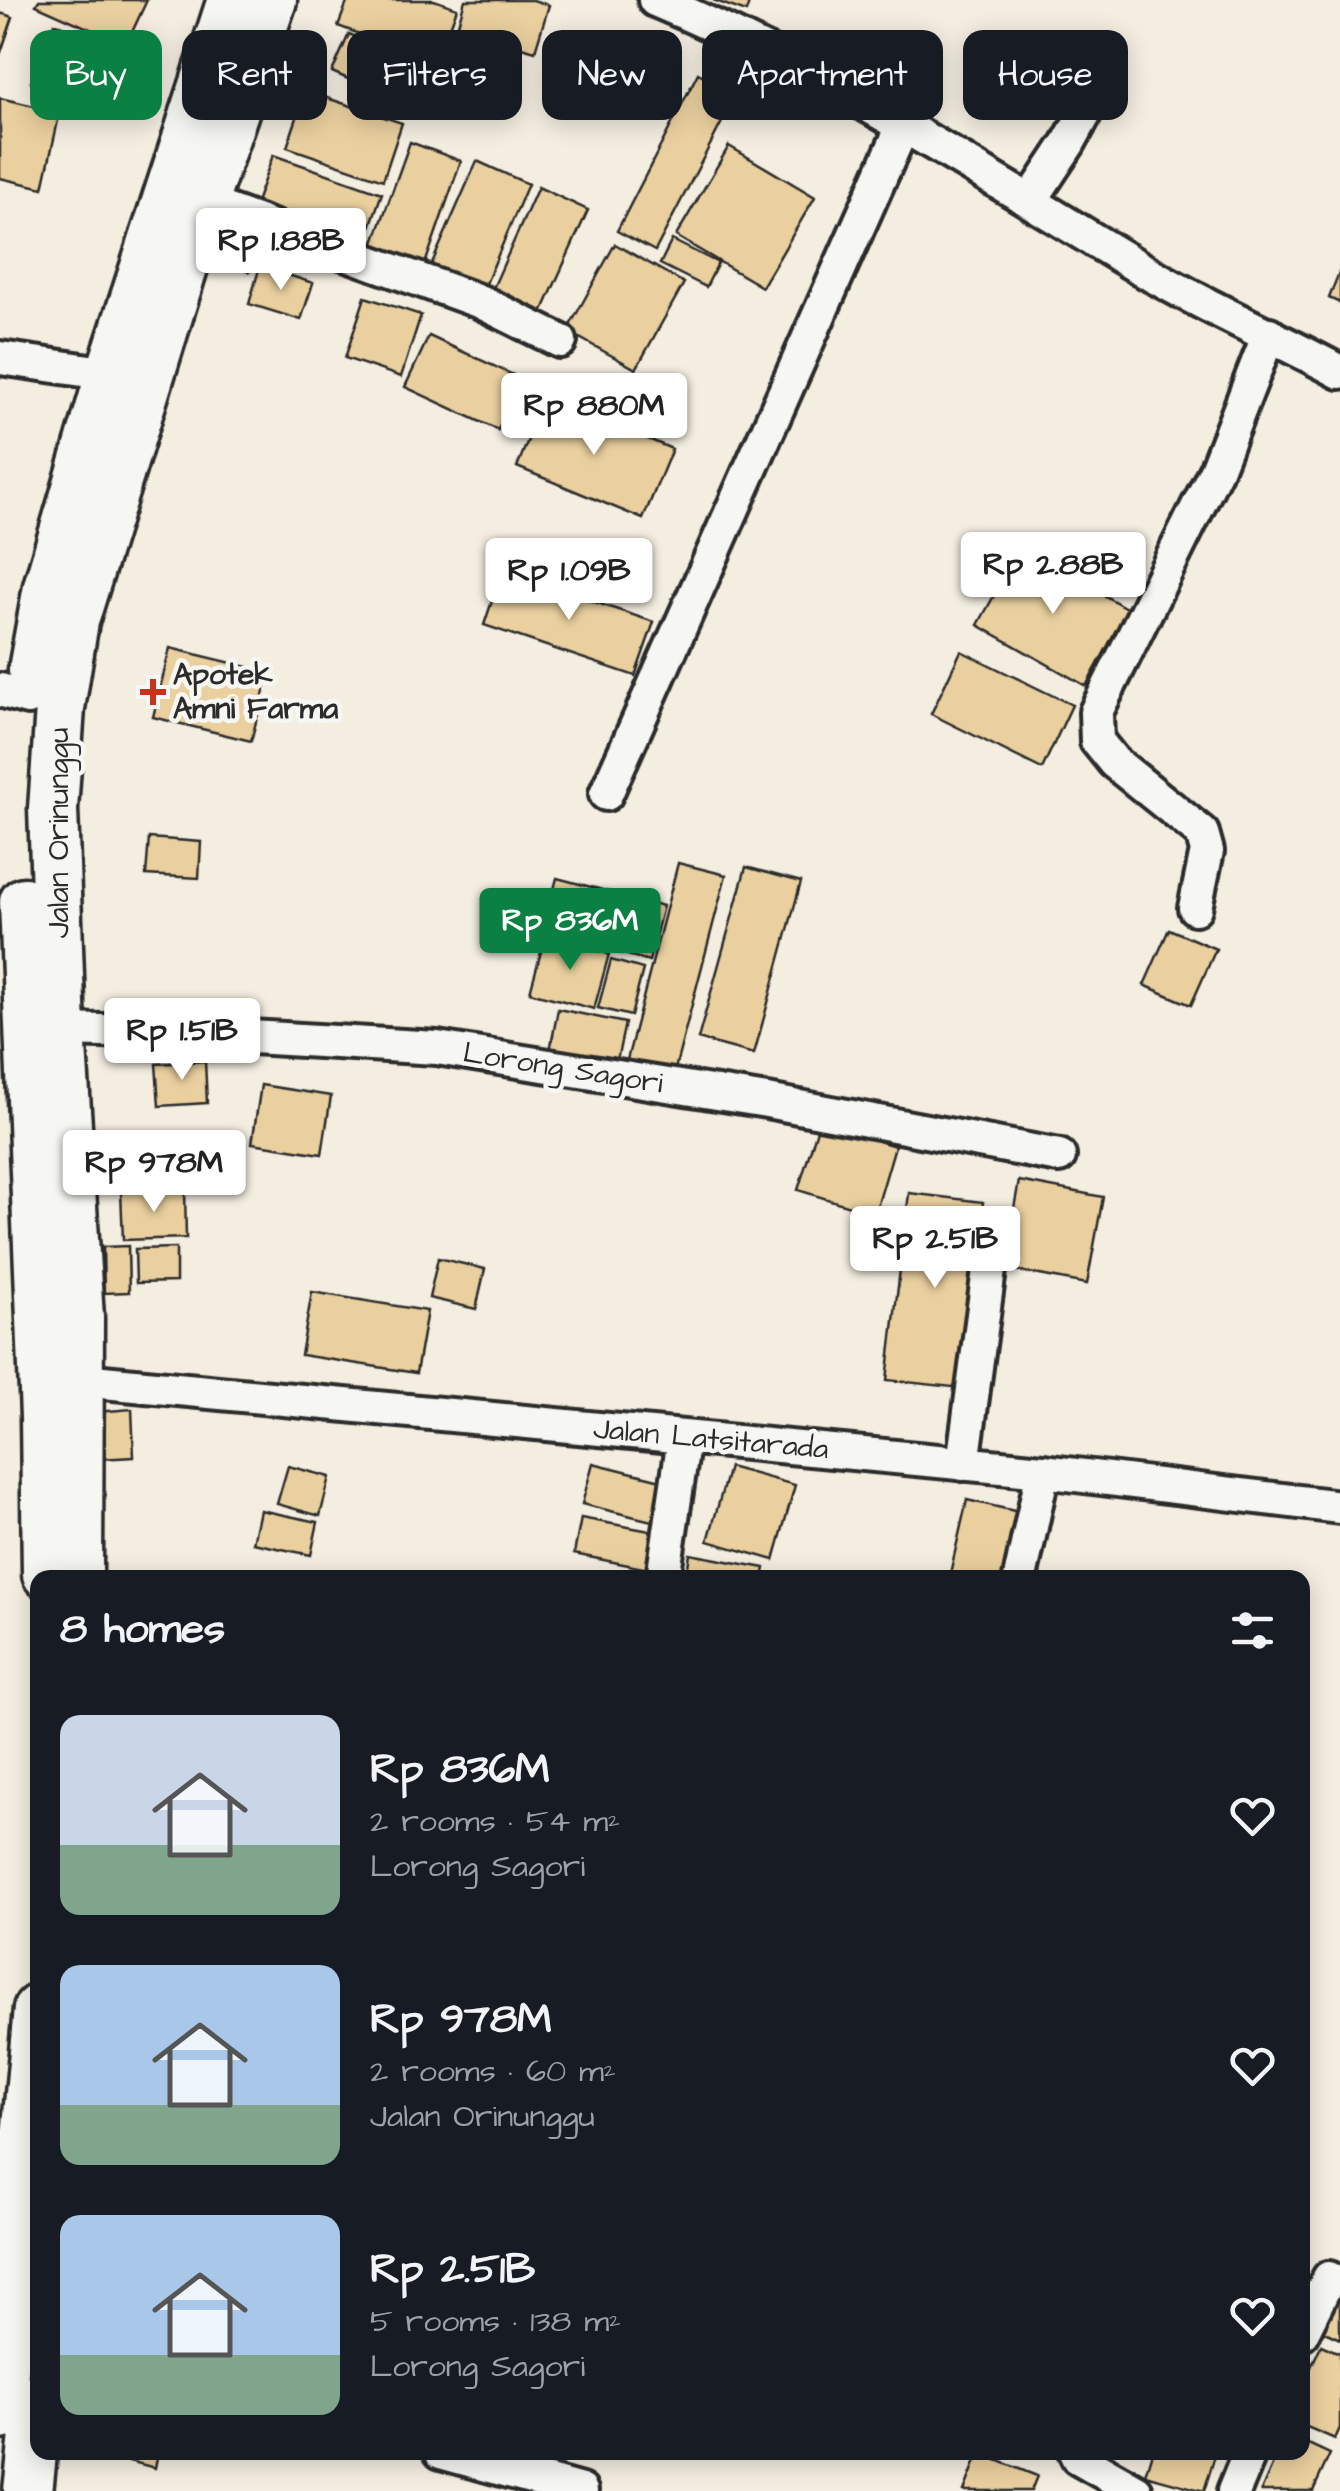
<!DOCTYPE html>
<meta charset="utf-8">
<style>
body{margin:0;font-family:"Architects Daughter",sans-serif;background:#242831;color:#f1f3f6;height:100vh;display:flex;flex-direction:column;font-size:38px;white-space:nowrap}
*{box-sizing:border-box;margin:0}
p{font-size:32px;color:#9ea1a6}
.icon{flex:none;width:55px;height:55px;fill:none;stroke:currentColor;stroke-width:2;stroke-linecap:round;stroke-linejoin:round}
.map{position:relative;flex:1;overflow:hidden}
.panel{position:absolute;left:30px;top:1570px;width:1280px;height:890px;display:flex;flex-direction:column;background:#171b24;border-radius:20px;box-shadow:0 5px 25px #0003}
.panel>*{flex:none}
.banner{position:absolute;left:30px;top:30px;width:1280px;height:90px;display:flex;gap:20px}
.price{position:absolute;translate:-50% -85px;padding:0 22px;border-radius:10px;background:#fff;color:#222;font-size:32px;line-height:65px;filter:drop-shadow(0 2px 5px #0008)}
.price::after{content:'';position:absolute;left:50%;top:60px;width:30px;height:22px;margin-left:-15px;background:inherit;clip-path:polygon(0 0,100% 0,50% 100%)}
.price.active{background:#0b8043;color:#fff}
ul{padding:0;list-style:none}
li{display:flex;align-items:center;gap:30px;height:250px;padding:0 30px}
li span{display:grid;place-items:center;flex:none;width:280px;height:200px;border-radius:20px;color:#555}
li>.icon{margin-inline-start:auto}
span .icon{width:120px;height:120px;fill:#fffc;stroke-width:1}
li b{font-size:42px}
h2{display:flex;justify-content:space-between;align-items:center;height:120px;padding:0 30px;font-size:42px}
.pill{padding:0 35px;border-radius:20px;background:#171b24;box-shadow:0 5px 25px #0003;font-size:35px;line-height:90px}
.pill.active{background:#0b8043;color:#fff}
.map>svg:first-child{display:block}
.building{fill:#ead09f;stroke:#2b2b2b;stroke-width:2.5}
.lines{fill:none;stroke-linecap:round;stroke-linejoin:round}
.street-casing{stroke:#2b2b2b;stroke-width:40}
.secondary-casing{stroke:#2b2b2b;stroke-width:55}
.street{stroke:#f6f6f2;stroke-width:32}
.secondary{stroke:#f6f6f2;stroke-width:48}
.poi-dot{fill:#c8321e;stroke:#f6f6f2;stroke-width:4}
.labels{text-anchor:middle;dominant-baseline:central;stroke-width:9;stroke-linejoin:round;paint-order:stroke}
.poi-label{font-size:30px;font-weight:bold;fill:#2b2b2b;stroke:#f6f6f2;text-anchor:start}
.street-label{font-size:30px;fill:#2b2b2b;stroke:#f6f6f2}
</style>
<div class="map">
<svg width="1340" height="2491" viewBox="0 0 1340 2491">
<rect width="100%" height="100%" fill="#f4eee1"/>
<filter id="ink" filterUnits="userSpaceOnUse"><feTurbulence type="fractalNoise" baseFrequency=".01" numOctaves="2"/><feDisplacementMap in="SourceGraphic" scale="20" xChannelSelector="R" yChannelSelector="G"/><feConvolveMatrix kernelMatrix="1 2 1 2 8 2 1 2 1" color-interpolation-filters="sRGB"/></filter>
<g filter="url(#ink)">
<!-- building -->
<g class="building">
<polygon points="39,0 147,0 126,45 36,5"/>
<polygon points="348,0 434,0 457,8 437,63 338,26"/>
<polygon points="465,0 533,0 549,5 535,51 457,28"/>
<polygon points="713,0 750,0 746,12"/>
<polygon points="0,13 13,17 0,55"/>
<polygon points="54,23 134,53 112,112 31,82"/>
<polygon points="349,34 418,64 401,102 332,72"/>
<polygon points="698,73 737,93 655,251 617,231"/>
<polygon points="306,91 402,123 383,180 287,147"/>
<polygon points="0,98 60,112 43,188 0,178"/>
<polygon points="410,142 461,161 424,267 372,248"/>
<polygon points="729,146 815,197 762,287 676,236"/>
<polygon points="273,155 382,193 363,247 254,208"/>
<polygon points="477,161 528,184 482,293 429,270"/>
<polygon points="538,187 588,210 539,319 489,297"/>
<polygon points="223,232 258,244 249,272 214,260"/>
<polygon points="672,240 718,263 706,287 660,264"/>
<polygon points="615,244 684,283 636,369 567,331"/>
<polygon points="260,266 313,283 301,320 249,304"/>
<polygon points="1340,270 1340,303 1329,298"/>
<polygon points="365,297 421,315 401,377 345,358"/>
<polygon points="429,336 522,379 498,430 405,387"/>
<polygon points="546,396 672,449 643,519 517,467"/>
<polygon points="1020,548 1128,609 1086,686 978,625"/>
<polygon points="502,571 654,622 635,676 484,625"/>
<polygon points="170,648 269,672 251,741 153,717"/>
<polygon points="961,651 1072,705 1042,769 931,714"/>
<polygon points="149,838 201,842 199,878 146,875"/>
<polygon points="678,863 726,875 674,1073 627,1060"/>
<polygon points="746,867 801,882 754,1054 698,1039"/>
<polygon points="557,878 663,906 649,961 543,932"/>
<polygon points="1169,929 1216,949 1191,1005 1144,985"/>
<polygon points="545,937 609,954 594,1009 530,992"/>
<polygon points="611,960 643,969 631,1016 598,1008"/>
<polygon points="558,1009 625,1023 615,1070 549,1056"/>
<polygon points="205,1061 207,1103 159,1106 156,1064"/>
<polygon points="261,1085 331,1096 322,1154 252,1143"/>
<polygon points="819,1123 895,1146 875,1214 798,1190"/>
<polygon points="1019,1181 1103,1197 1087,1284 1003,1268"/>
<polygon points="185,1190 186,1238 123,1240 121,1192"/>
<polygon points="909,1193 983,1202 962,1388 887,1380"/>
<polygon points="128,1246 129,1292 104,1293 103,1247"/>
<polygon points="176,1248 176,1282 136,1283 135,1249"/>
<polygon points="438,1258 485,1269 476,1309 429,1298"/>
<polygon points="312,1292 427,1311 416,1373 301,1355"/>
<polygon points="132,1409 134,1457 98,1459 96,1412"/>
<polygon points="593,1463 665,1481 656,1522 582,1504"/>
<polygon points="288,1466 330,1477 320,1516 277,1504"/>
<polygon points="729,1467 795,1485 774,1560 708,1541"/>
<polygon points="967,1500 1019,1512 1004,1578 949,1578"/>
<polygon points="260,1510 318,1522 311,1555 253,1543"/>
<polygon points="581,1518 655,1532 648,1569 574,1554"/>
<polygon points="690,1554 765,1568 763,1578 686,1578"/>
<polygon points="1340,2286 1340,2339 1320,2330"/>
<polygon points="1321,2345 1340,2353 1340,2428 1335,2439 1302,2425 1302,2387"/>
<polygon points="1302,2441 1330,2454 1313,2491 1261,2491 1278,2452 1302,2452"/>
<polygon points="95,2452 158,2452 155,2468"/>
<polygon points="1152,2452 1216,2452 1204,2491 1145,2475"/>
<polygon points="979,2453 1037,2476 1031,2491 964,2491"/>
</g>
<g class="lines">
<defs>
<g id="street">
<path d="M 655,0 C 827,72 985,175 1145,271 C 1207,308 1276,337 1340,372"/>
<polyline points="1031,200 1068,144 1100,86"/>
<polyline points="203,202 481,302 560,341"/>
<polyline points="0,358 131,377"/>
<polyline points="0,690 28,698"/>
<polyline points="606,794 903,126"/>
<polyline points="1195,908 1207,851 1202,833 1114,762 1097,741 1096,712 1216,470 1269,334"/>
<polyline points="61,1030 185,1033 437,1048 767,1101 1059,1156"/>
<polyline points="61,1378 1043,1471 1340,1507"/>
<polyline points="963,1464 989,1270"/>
<polyline points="663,1578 684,1438"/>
<polyline points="1020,1578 1043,1471"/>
<polyline points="1302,2333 1329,2278"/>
<polyline points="441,2452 581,2491"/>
<polyline points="1075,2452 1078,2458 1136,2491"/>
<polyline points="1234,2491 1250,2452"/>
</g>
<g id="secondary">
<polyline points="33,670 48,587 111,372 232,0"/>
<polyline points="24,902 45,1417 47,1574"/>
<polyline points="78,1578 79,1318 61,1030 53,809 60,708 74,621 203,202 272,0"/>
<polyline points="0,2415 38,2009"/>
<polyline points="28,2491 38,2398"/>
</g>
</defs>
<!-- street casing -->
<use href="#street" class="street-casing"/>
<!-- secondary casing -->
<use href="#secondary" class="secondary-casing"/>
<!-- street -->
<use href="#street" class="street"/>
<!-- secondary -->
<use href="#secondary" class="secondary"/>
</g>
</g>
<!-- markers -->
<path class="poi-dot" d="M148 677h10v10h10v10h-10v10h-10v-10h-10v-10h10z"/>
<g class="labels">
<!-- poi labels -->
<g class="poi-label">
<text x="173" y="675">Apotek<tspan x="173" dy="34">Amni Farma</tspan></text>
</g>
<!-- street labels -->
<g class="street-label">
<text transform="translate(59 833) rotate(-90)">Jalan Orinunggu</text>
<text transform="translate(563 1068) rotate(9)">Lorong Sagori</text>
<text transform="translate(711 1439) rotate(5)">Jalan Latsitarada</text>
</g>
</g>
</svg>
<b class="price" style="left:281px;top:293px">Rp 1.88B</b>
<b class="price" style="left:594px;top:458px">Rp 880M</b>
<b class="price" style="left:1053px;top:617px">Rp 2.88B</b>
<b class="price" style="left:569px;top:623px">Rp 1.09B</b>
<b class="price active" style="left:570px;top:973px">Rp 836M</b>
<b class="price" style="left:182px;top:1083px">Rp 1.51B</b>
<b class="price" style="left:154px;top:1215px">Rp 978M</b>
<b class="price" style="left:935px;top:1291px">Rp 2.51B</b>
<div class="banner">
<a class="pill active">Buy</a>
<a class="pill">Rent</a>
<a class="pill">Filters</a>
<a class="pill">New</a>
<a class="pill">Apartment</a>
<a class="pill">House</a>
</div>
<section class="panel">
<h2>8 homes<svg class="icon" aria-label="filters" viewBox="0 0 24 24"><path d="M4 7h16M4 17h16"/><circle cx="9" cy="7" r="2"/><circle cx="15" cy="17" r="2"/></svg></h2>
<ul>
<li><span style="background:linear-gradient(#c9d6e8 65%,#7fa58c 0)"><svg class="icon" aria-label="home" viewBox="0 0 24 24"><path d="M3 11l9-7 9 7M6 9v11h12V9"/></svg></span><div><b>Rp 836M</b><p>2 rooms · 54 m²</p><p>Lorong Sagori</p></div><svg class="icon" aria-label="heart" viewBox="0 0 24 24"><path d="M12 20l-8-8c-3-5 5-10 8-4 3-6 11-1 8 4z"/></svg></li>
<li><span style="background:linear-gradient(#a9c7e8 70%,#7fa58c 0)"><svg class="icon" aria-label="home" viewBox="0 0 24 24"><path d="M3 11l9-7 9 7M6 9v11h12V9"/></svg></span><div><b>Rp 978M</b><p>2 rooms · 60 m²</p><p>Jalan Orinunggu</p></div><svg class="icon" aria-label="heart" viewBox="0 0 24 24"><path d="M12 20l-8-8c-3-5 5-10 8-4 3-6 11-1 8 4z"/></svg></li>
<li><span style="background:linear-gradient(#a9c7e8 70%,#7fa58c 0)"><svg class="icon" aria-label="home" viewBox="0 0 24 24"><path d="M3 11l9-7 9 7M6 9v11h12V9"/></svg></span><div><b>Rp 2.51B</b><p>5 rooms · 138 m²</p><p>Lorong Sagori</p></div><svg class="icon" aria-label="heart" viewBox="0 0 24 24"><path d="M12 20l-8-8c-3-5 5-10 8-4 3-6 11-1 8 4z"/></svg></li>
</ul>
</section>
</div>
